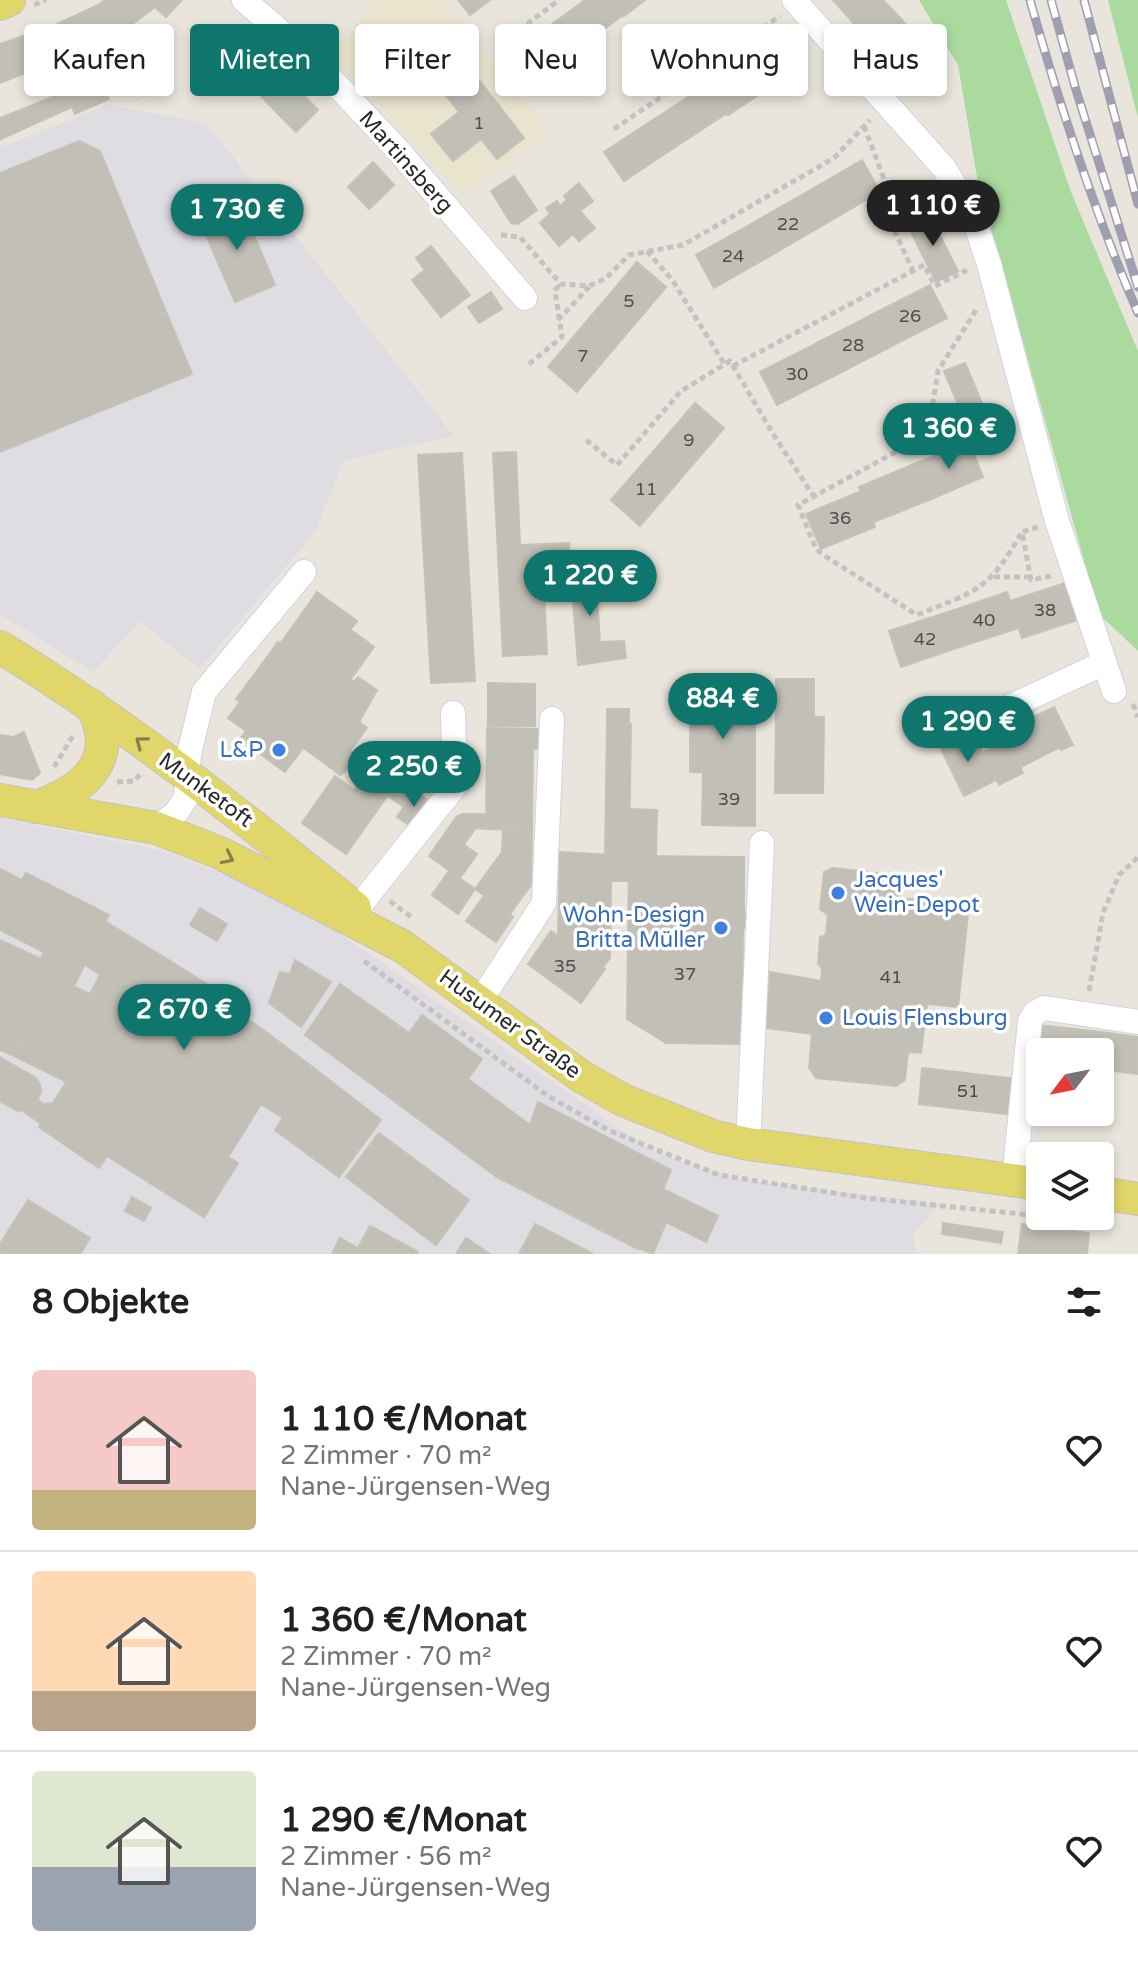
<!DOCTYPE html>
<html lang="de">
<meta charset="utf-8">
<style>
body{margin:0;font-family:"Varela Round",sans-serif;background:#f6f6f6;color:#202124;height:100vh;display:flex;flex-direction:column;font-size:30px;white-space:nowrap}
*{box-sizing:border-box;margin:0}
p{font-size:26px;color:#757577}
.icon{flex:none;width:44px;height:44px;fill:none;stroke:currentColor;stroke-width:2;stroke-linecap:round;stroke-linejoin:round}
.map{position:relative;height:1254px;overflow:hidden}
.panel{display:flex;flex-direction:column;background:#fff;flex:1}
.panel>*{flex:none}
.top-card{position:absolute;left:24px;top:24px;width:1090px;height:72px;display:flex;gap:16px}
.needle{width:52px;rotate:238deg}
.fabs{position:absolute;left:1026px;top:1038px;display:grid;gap:16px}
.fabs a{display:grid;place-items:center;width:88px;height:88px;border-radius:8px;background:#fff;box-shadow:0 4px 12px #0003;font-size:40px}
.price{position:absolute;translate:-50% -68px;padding:0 18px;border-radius:28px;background:#0f766e;color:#fff;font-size:26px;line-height:52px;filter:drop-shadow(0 2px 4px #0008)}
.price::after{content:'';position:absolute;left:50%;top:48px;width:24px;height:18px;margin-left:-12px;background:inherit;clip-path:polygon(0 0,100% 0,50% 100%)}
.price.selected{background:#222;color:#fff}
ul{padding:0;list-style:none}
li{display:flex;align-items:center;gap:24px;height:200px;padding:0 32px}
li+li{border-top:2px solid #e0e0e0}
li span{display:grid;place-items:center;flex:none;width:224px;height:160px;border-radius:8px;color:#555}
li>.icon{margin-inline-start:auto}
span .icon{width:96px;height:96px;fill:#fffc;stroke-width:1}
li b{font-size:34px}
h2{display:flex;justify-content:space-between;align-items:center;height:96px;padding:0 32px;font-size:34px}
.tag{padding:0 28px;border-radius:8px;background:#fff;box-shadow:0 4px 12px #0003;font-size:28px;line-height:72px}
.tag.selected{background:#0f766e;color:#fff}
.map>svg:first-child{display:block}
.industrial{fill:#dfdce2}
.education{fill:#e9e4cd}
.green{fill:#aada9e}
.building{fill:#c2bfb7;stroke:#c4c1b6;stroke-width:2}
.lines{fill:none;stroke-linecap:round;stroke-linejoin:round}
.minor-casing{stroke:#d1d2e0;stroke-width:26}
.major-casing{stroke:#c3c3c3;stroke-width:34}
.path{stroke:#c3c3c3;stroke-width:5;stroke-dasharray:6 4;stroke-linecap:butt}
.minor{stroke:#fff;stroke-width:24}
.major{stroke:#e0d66a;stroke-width:32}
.rail-casing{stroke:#9f9fb1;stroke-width:9}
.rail{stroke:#fff;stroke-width:6;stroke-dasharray:18;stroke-linecap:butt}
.oneway{stroke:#84804a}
.shop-dot{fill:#3f7fe0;stroke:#fff;stroke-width:3}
.labels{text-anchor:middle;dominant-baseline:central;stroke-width:7;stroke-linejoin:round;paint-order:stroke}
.number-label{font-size:18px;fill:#4f4e4c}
.street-label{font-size:22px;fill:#292929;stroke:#fff}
.shop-label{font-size:22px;fill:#366cbe;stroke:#fff;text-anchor:end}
</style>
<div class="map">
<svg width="1138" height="1254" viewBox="0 0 1138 1254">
<rect width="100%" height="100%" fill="#e9e5dc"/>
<!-- industrial -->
<g class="industrial">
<polygon points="108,105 206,123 454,436 344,460 315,532 199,669 140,621 93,672 0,614 0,148"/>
<polygon points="0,818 164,851 299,905 652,1151 698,1168 751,1181 940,1204 913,1234 916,1254 0,1254"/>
</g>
<!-- education -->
<polygon class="education" points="377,0 444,0 551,132 462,195 331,57"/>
<!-- green -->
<g class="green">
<polygon points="919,0 1006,0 1071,192 1138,351 1138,651 1099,614 977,177 958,65"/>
<polygon points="1108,0 1138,0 1138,118"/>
</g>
<!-- building -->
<g class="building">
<polygon points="105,0 182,0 166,17 155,7 115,37 100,4"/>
<polygon points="458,0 490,0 470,15"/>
<polygon points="585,0 612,0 623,15 576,50 555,22"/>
<polygon points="612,0 645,0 624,16"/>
<polygon points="833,0 883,0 901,19 872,44"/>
<polygon points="100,4 115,37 89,49 91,53 77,60 75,55 55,65 40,32"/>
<polygon points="901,19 941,64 913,89 872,44"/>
<polygon points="555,22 576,50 529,85 508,57"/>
<polygon points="32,33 44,66 0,83 0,44"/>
<polygon points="141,48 161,87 144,96 124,56"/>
<polygon points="764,49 784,78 728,115 709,86"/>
<polygon points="468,66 524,138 497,159 481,139 453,161 431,134 459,112 440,88"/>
<polygon points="283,75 307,99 285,121 261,96"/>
<polygon points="102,82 109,99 75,114 67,97"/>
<polygon points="708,84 727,113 675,147 656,118"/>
<polygon points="65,92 72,107 1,139 0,118"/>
<polygon points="307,99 318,110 296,132 285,121"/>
<polygon points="656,118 675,147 624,181 604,152"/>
<polygon points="79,141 100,151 166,312 0,379 0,173"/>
<polygon points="862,160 880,192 825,224 807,192"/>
<polygon points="373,162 394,185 369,209 348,187"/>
<polygon points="514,176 537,210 518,224 511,223 491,191"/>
<polygon points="579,183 593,201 580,211 569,198 567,200 564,196"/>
<polygon points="807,192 825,224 770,256 751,224"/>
<polygon points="569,198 595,228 579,241 573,234 559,246 540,223 550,214 546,208 557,201 560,206"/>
<polygon points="240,202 275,285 235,302 199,219"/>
<polygon points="929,214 958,271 936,282 907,224"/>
<polygon points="751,224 770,256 714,288 696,255"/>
<polygon points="431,246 470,295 441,317 412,280 425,270 416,258"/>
<polygon points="637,262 666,287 622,339 592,315"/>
<polygon points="930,285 947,318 890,347 873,314"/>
<polygon points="491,292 502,309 479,323 468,307"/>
<polygon points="166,312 192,374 0,452 0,379"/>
<polygon points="873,314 890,347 834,376 817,343"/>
<polygon points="592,315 622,339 577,392 548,367"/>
<polygon points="817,343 834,376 777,405 760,372"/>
<polygon points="965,363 990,422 969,431 944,371"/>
<polygon points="695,403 724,428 682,477 653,452"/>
<polygon points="969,442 983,477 929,500 914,464"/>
<polygon points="516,452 521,567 543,566 547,654 503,656 493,453"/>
<polygon points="653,452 682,477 640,526 611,500"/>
<polygon points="462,453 475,681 431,683 418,455"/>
<polygon points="914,464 929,500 874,522 859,487"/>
<polygon points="861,491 875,527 821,549 806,514"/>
<polygon points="569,543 570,565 521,567 520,545"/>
<polygon points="570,562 595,562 600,642 624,641 626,658 578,665"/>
<polygon points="1068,582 1080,619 1022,638 1010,601"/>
<polygon points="317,592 357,621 350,630 311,601"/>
<polygon points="1007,592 1019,628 960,647 948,612"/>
<polygon points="311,601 374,647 343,690 280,644"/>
<polygon points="948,612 960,647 901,667 889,631"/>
<polygon points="278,642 345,691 335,704 340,707 308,751 236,699"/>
<polygon points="358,677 377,690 359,722 335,704 350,679 354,682"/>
<polygon points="776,679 814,679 814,717 776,716"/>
<polygon points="488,683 535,684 535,726 488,726"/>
<polygon points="240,702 303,748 285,772 240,739 246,731 228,718"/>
<polygon points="340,707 367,728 335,771 308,751"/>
<polygon points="1054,707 1073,745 1061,750 1060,747 1021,767 1003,732"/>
<rect x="607" y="709" width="22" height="15"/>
<polygon points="690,710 755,710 755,773 690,772"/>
<polygon points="776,716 824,717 823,793 775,793"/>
<polygon points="607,724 631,724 629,856 605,855"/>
<polygon points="487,728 544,729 544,749 533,749 532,830 486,829"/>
<polygon points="24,732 40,773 32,780 0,774 0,735 14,737"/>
<polygon points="973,733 996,780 964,796 941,749"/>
<polygon points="1007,741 1023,773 999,785 983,752"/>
<polygon points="350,751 356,756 344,773 340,775 335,771"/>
<polygon points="359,751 415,791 404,807 348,767"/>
<polygon points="703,772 755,773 755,826 702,825"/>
<polygon points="335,776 354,790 363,778 388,795 346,854 302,823"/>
<polygon points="415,791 430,802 412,827 397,817"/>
<polygon points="629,809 657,810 656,856 629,856"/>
<polygon points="462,814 486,814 486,829 476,828 464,844 446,832 456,817"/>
<polygon points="503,829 532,830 531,885 510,914 475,889 502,852"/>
<polygon points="446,832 477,854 460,878 429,856"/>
<polygon points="560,852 629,856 628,881 611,881 610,958 603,967 558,936"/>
<polygon points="629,856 744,857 744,911 751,915 751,924 743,929 742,1044 666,1043 627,1019"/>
<polygon points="833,868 901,876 899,898 969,905 958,1007 927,1004 921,1053 908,1052 905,1080 896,1086 816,1078 809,1068 812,1034 766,1028 770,972 821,981 822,968 818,964 820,937 826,935 828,915 820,909 824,872"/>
<polygon points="0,869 22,880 26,873 109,915 74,986 36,969 44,952 0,930"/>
<polygon points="449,871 475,889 458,914 432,895"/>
<polygon points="484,896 513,917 496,942 466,921"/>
<polygon points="200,908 227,924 217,941 190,925"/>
<polygon points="106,922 167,959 113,1046 87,1032 105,1001 90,994 100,975 84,964"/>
<polygon points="551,931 605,969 581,1003 528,964"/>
<polygon points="0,940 41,959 36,969 105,1001 69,1064 0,1032"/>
<polygon points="167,959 207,984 174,1037 179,1040 131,1119 85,1091"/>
<polygon points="295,960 331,982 301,1027 269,1003 280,972 290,974"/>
<polygon points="340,984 409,1033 422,1015 482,1059 468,1079 530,1125 497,1177 305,1035"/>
<polygon points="203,991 227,1007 158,1118 139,1106 179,1040 174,1037"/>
<polygon points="227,1007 258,1026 191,1134 238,1163 204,1217 107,1156 139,1106 158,1118"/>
<polygon points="1038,1025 1101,1032 1098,1052 1040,1052 1040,1062 1034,1061"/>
<polygon points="258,1026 315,1069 283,1118 224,1081"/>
<polygon points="0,1032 18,1041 12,1055 0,1050"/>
<polygon points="87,1032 113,1046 85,1091 12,1055 18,1041 69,1064"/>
<polygon points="1101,1032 1138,1037 1138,1074 1100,1069 1098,1052"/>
<polygon points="0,1057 36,1078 40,1084 41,1092 34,1107 18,1111 0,1101"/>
<polygon points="922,1068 1018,1079 1014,1115 919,1104"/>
<polygon points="315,1069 381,1120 339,1177 275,1130"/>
<polygon points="67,1081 131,1119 99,1168 39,1127 41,1124 23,1111 34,1107 39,1101 44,1104 53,1103"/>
<polygon points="224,1081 261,1104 228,1157 191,1134"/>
<polygon points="538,1102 671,1170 638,1249 497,1177 530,1125"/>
<polygon points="379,1133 469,1200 436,1245 346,1177"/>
<polygon points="663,1189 718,1216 706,1242 666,1222 653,1254 639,1248"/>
<polygon points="132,1197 151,1208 144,1221 125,1211"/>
<polygon points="28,1200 90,1238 80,1254 0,1254 0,1244"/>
<polygon points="943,1223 1003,1232 1001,1243 942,1234"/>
<polygon points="535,1224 593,1254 519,1254"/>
<polygon points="1022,1224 1089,1233 1087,1254 1018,1254"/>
<polygon points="370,1226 418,1252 417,1254 332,1254 340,1238 358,1248"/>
<polygon points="466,1238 490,1254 456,1254"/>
</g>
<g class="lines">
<defs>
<g id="minor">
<polyline points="244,0 312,59 396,148 525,298"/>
<polyline points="794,0 944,168 973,216 989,264 1057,521 1114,691"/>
<polyline points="1005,709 1104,663"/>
<polyline points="156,828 176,813 186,798 189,754 204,692 304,572"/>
<polyline points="357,909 455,786 453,713"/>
<polyline points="479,1003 544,903 552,719"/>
<polyline points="748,1144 762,843"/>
<polyline points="1014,1180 1030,1021 1035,1013 1044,1008 1138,1022"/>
</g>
<g id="major">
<polyline points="0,4 9,0"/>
<path d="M 0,647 C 126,724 241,815 355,908"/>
<polyline points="0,800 156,828 220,853 402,946 582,1077 623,1100 713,1136 748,1144 1040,1184"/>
<path d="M 36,807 C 85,790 121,759 91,705"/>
<polyline points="1100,1193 1138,1199"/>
</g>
</defs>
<!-- minor casing -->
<use href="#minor" class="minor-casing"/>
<!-- major casing -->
<use href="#major" class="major-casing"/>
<!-- path -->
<g class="path">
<polyline points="34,5 46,0"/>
<polyline points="511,36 559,0"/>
<polyline points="864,126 884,179 885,210 913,271"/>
<polyline points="614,129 780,16"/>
<polyline points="890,222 927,186"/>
<polyline points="501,235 520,237 561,284 589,286 605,279 629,255 683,245 834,158 870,120"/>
<polyline points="647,251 673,281 725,365"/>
<polyline points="976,310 938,371 929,428 938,449 969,439 994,441 1012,435"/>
<polyline points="558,320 589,287"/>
<polyline points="529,364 562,337 555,290 561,284"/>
<polyline points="733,366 924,265 935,286 967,270"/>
<path d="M 931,433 L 798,505 L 816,549 L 822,554 L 917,615 C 978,590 988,591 1022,532"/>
<polyline points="586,440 617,465 681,391 730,361 775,437 813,495"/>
<polyline points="1038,527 1022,532 1031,580 1051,576"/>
<polyline points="994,577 1031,577"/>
<polyline points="1133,704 1138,717"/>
<polyline points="54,767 74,734"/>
<polyline points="117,782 135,781 140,774"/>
<polyline points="390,901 411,917"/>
<polyline points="364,961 548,1096 608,1130 719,1175 866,1198 1040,1216"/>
<polyline points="1089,991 1103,913 1119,875 1138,857"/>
<polyline points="1042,1216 1097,1223"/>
</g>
<!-- minor -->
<use href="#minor" class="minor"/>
<!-- major -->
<use href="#major" class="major"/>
<defs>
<g id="rail">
<path d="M 1030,0 C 1060,107 1094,211 1138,313"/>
<polyline points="1051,0 1076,90 1138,287"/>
<polyline points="1084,0 1138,204"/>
</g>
</defs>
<!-- rail casing -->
<use href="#rail" class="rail-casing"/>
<!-- rail -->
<use href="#rail" class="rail"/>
</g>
<!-- one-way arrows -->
<defs><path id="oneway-chevron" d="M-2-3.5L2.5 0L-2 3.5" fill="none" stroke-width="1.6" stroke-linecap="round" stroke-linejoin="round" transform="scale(2)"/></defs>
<g class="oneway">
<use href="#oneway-chevron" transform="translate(141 742) rotate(-143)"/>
<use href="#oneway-chevron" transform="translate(228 858) rotate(26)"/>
</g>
<!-- markers -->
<g class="shop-dot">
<circle cx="279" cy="750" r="8"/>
<circle cx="838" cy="893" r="8"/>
<circle cx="721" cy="928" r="8"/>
<circle cx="826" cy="1018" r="8"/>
</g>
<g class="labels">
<!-- number labels -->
<g class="number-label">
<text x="479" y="123">1</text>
<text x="788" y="224">22</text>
<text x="733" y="256">24</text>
<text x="629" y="301">5</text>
<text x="910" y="316">26</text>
<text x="853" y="345">28</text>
<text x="583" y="356">7</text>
<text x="797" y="374">30</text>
<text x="689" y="440">9</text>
<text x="646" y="489">11</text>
<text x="840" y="518">36</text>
<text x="1045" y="610">38</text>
<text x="984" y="620">40</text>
<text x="925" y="639">42</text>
<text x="729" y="799">39</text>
<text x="565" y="966">35</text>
<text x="685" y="974">37</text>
<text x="891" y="977">41</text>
<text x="968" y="1091">51</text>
</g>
<!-- street labels -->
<g class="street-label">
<text transform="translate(406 162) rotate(48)">Martinsberg</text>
<text transform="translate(206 790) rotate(36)">Munketoft</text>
<text transform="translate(510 1024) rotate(36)">Husumer Straße</text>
</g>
<!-- shop labels -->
<g class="shop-label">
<text x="263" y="750">L&amp;P</text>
<text x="854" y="880" text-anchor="start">Jacques'<tspan x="854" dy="25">Wein-Depot</tspan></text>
<text x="705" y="915">Wohn-Design<tspan x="705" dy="25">Britta Müller</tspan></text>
<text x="842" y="1018" text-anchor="start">Louis Flensburg</text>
</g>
</g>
</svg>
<div class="fabs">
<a><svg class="needle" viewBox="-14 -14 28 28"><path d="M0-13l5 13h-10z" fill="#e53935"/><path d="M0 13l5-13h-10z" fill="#757577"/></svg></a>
<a><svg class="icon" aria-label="layers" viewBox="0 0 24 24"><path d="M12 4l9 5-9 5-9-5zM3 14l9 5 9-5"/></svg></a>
</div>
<b class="price selected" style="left:933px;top:248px">1 110 €</b>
<b class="price" style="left:237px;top:252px">1 730 €</b>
<b class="price" style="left:949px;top:471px">1 360 €</b>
<b class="price" style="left:590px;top:618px">1 220 €</b>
<b class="price" style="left:723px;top:741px">884 €</b>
<b class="price" style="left:968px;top:764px">1 290 €</b>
<b class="price" style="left:414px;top:809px">2 250 €</b>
<b class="price" style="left:184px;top:1052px">2 670 €</b>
<div class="top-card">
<a class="tag">Kaufen</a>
<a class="tag selected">Mieten</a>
<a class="tag">Filter</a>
<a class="tag">Neu</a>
<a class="tag">Wohnung</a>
<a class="tag">Haus</a>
</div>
</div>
<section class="panel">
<h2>8 Objekte<svg class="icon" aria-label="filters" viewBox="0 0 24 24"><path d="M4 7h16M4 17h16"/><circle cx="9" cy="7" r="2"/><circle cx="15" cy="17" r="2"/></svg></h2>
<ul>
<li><span style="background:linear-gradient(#f6c9c9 75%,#c2b280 0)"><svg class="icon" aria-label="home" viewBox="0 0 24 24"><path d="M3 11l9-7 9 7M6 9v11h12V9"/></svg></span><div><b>1 110 €/Monat</b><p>2 Zimmer · 70 m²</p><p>Nane-Jürgensen-Weg</p></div><svg class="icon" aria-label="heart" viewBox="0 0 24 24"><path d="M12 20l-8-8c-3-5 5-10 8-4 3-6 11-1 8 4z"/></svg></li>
<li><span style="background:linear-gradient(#ffd9b3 75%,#b9a48a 0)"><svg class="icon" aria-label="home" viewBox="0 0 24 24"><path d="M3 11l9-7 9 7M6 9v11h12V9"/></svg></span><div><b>1 360 €/Monat</b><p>2 Zimmer · 70 m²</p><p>Nane-Jürgensen-Weg</p></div><svg class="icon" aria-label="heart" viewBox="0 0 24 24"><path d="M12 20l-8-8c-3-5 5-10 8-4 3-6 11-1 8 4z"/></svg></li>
<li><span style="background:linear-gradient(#dfe7d0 60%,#9aa5b1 0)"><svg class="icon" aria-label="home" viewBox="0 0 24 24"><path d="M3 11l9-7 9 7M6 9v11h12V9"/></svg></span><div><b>1 290 €/Monat</b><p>2 Zimmer · 56 m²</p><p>Nane-Jürgensen-Weg</p></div><svg class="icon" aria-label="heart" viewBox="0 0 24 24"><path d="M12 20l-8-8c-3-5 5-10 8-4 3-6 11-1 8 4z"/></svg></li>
</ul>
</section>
